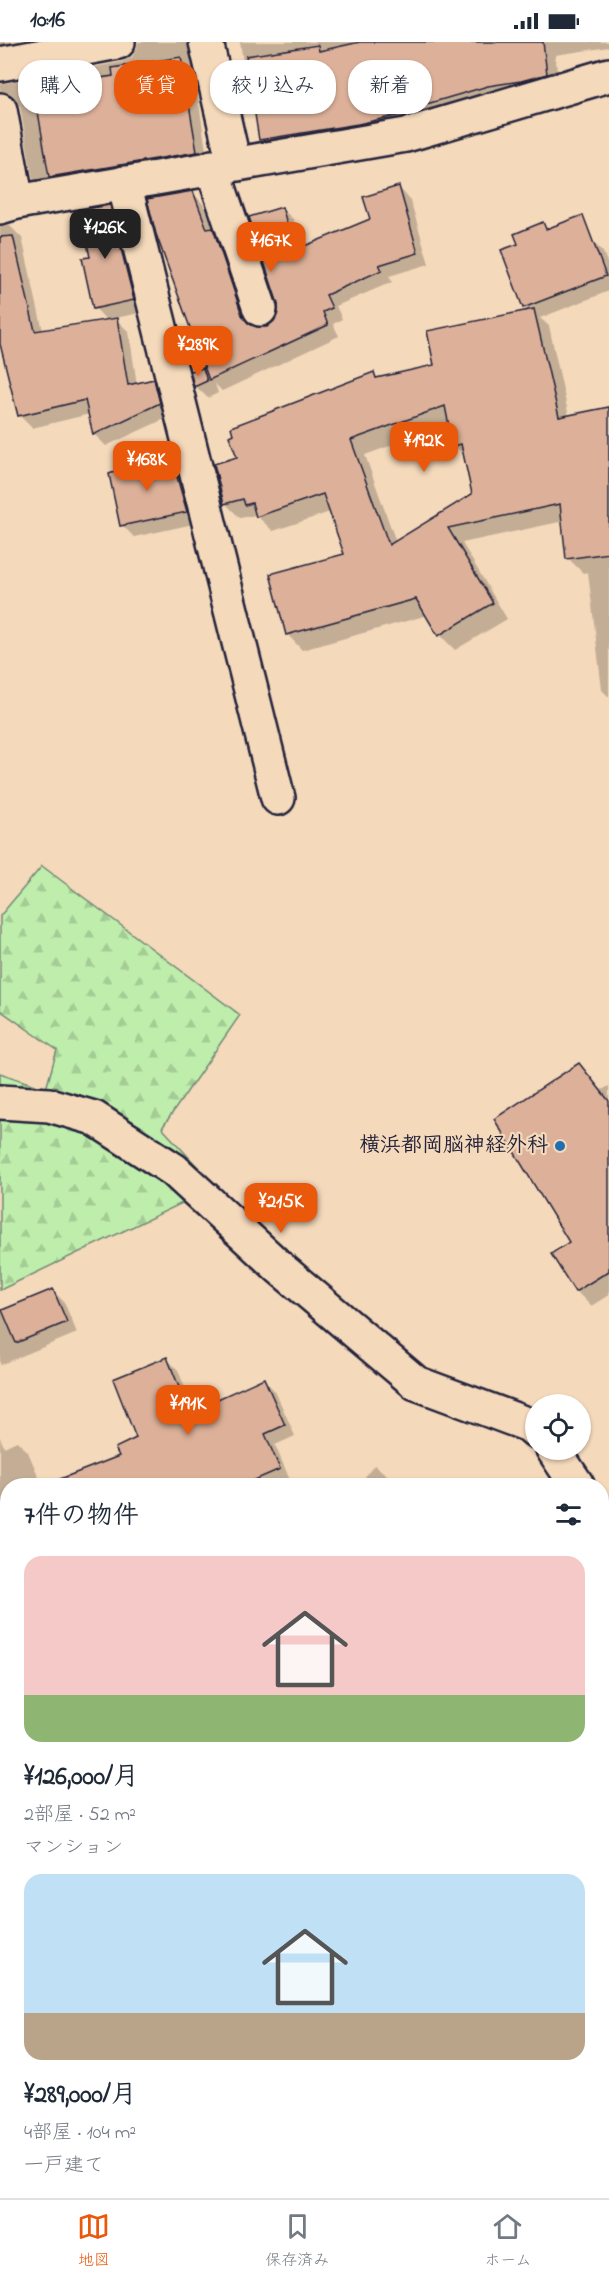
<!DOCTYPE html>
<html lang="ja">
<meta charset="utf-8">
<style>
body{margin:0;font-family:"Indie Flower","Klee One",sans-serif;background:#f6f6f7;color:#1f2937;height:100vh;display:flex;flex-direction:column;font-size:22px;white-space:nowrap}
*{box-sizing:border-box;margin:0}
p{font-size:20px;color:#747a83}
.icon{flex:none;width:33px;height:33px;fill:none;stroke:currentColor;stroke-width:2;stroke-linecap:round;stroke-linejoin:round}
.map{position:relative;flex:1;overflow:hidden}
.sheet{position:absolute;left:0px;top:1436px;width:609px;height:722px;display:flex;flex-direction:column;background:#fff;border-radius:24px 24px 0 0;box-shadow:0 2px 4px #0004}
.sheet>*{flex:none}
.banner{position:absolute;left:18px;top:18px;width:573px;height:54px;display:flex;gap:12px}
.buttons{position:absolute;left:525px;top:1352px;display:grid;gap:12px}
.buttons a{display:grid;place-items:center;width:66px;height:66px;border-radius:50%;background:#fff;box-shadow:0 2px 4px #0004;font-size:30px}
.price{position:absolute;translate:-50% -51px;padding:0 14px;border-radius:12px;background:#ea580c;color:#fff;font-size:20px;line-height:39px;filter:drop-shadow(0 2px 3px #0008)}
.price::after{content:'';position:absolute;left:50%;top:36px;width:18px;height:14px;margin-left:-9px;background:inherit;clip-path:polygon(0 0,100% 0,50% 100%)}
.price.current{background:#222;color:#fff}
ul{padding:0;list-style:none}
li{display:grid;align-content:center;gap:12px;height:318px;padding:0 24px}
li span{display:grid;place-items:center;height:186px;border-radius:18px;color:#555}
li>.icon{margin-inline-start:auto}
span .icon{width:108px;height:108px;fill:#fffc;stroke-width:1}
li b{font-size:26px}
h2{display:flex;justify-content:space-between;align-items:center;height:72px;padding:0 24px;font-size:26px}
.chip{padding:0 21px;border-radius:24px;background:#fff;box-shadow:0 2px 4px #0004;font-size:21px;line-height:54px}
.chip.current{background:#ea580c;color:#fff}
.status{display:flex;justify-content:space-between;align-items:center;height:42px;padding:0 30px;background:#fff;direction:ltr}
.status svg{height:16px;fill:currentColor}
.tabs{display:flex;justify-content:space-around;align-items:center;height:84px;border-top:2px solid #e0e1e3;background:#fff;font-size:16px;color:#747a83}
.tabs a{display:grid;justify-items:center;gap:3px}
.tabs .current{color:#ea580c}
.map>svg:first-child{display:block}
.forest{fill:url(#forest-firs);stroke:#708874;stroke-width:1.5}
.shadow{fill:#0003;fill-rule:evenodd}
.building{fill:#ddb199;stroke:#22223b;stroke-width:1.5;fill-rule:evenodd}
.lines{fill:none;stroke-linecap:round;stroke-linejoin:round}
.minor-casing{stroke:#22223b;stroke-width:38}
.minor{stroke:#f4d9bb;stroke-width:33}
.poi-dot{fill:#1f6fb2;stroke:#f4d9bb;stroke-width:2}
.labels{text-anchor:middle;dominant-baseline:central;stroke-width:4.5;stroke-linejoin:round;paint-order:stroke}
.poi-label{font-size:21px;font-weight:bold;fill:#22223b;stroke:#f4d9bb;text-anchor:end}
</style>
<div class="status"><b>10:16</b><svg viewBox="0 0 49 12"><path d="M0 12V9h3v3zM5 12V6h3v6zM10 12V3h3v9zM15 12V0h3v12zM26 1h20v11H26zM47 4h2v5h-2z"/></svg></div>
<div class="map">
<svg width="609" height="2156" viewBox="0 0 609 2156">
<defs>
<pattern id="forest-firs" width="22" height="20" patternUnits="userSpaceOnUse" patternTransform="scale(1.5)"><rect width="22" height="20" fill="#bfeeac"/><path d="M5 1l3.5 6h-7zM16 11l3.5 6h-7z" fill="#a4cc95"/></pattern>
</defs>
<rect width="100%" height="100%" fill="#f4d9bb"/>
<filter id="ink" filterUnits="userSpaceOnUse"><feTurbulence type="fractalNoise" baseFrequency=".0167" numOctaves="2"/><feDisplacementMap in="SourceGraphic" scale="12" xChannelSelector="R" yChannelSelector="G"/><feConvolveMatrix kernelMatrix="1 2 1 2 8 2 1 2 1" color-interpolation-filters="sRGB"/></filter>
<g filter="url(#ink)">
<!-- forest -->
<polygon class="forest" points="42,824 240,973 162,1086 206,1134 197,1154 0,1248 0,1031 46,1047 57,1008 0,968 0,874"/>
<!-- shadow -->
<g class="shadow">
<polygon points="0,0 92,0 0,20"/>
<polygon points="138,0 190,0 208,122 46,150 33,138 20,64 9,61 0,66 0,42 122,20 132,15 137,6"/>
<polygon points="240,0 609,0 609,5 555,13 559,44 273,110 260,97 252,46 246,39"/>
<polygon points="399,146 410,157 429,222 389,234 392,240 336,264 342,277 333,282 339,294 222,349 215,342 218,351 208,356 196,345 192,330 202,327 210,335 192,150 203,162 214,189 224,199 253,285 267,286 276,280 280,270 281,166 293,177 302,206 372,178"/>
<polygon points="110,165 122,176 145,270 115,276 129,290 137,343 153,339 166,351 171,374 106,404 94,392 90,372 32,386 20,374 2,298 0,298 0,184 9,183 22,196 43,289 107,279 95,266 92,216"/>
<path d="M 591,198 L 603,210 L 609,225 L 609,249 L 540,276 L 549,284 L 569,375 L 609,366 L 609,655 L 602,648 L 588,530 L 583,531 L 568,516 L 564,479 L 462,501 L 507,577 L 455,608 L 440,593 L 428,573 L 302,608 L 287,592 L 345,513 L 330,470 L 273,489 L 256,473 L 240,476 L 225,461 L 239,416 L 374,332 L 379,337 L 436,325 L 529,270 L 525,266 L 502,206 ZM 450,382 L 454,403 L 465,414 L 473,453 L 396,500 L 365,413 Z"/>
<polygon points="163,413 184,435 198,481 134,495 122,483"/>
<polygon points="579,1023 602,1048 609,1044 609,1253 591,1264 576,1249"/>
<polygon points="53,1249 64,1260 77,1291 0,1323 0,1270"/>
<polygon points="167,1317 178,1328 194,1369 264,1338 275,1349 295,1394 275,1403 290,1438 278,1443 49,1443 121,1415 138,1397"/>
<polygon points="0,1395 4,1405 17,1399 28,1410 42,1443 8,1443 8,1489 0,1491"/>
<polygon points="374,1423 400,1443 359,1443"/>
<polygon points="0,1752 8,1783 8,1848 0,1850"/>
</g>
<!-- building -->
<g class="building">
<polygon points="360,0 543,0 547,32 521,39 488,44 413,66 414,70 358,82 259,98 246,14 318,3 319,9"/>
<polygon points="181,15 197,110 49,135 34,46 113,34 112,26"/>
<polygon points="399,144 418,211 379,223 382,228 326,253 332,266 323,270 328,283 209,338 156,192 147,157 193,149 207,187 213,186 242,273 248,281 257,285 267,285 274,279 278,270 278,262 249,175 282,165 295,208 370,177 363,155"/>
<polygon points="110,163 134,258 93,267 82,216 90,215 80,168"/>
<polygon points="583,173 606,234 523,266 501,208 518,202 514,192 543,180 546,187"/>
<polygon points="13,194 35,289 117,276 128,343 154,337 160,361 93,393 85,358 18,374 0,302 0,195"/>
<path d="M 534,267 L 559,375 L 609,365 L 609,511 L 566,517 L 560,462 L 448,486 L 493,561 L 438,594 L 416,557 L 286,593 L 270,532 L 344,512 L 323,452 L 256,475 L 252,461 L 245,463 L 243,457 L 224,462 L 214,422 L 237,415 L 229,394 L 233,392 L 231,385 L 374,330 L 376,336 L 434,323 L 427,289 ZM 445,364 L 453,404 L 461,402 L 472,452 L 389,503 L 351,398 Z"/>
<polygon points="203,326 207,339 194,345 190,329"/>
<polygon points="163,412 166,423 173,421 187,470 120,484 109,432"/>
<polygon points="579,1021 609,1059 609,1229 575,1250 551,1212 569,1200 494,1077"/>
<polygon points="53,1247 67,1280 16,1301 2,1268"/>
<polygon points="167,1315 189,1370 264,1336 285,1383 265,1392 280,1427 243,1443 51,1443 50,1441 119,1414 115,1406 136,1396 113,1337"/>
</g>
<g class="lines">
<defs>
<g id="minor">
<polyline points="206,0 234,122"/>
<polyline points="0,22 118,0"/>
<polyline points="0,68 17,160"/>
<polyline points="212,125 260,267"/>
<polyline points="124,141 278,756"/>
<polyline points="0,165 17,160 406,93 609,33"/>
<polyline points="0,1060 49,1063 94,1076 174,1128 280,1226 416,1341 529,1383 536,1389"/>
<polyline points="553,1407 577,1443"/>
<polyline points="602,1478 609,1489"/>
<polyline points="0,1916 8,1916"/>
<polyline points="602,1923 609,1924"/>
<polyline points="0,2085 8,2095"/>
<polyline points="53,2150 65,2156"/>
</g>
</defs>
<!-- minor casing -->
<use href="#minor" class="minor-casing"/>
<!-- minor -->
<use href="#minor" class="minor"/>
</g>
</g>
<!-- markers -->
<circle class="poi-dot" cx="560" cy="1104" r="6"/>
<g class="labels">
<!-- poi labels -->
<g class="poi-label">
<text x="548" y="1104">横浜都岡脳神経外科</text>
</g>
</g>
</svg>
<div class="buttons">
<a><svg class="icon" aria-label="locate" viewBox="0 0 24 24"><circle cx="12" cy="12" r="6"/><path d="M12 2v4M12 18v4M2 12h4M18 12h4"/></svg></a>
</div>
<b class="price current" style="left:105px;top:218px">¥126K</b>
<b class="price" style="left:271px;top:231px">¥167K</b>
<b class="price" style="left:198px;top:335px">¥289K</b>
<b class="price" style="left:424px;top:431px">¥192K</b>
<b class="price" style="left:147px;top:450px">¥168K</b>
<b class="price" style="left:281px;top:1192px">¥215K</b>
<b class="price" style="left:188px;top:1394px">¥191K</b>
<div class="banner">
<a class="chip">購入</a>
<a class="chip current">賃貸</a>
<a class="chip">絞り込み</a>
<a class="chip">新着</a>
</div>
<section class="sheet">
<h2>7件の物件<svg class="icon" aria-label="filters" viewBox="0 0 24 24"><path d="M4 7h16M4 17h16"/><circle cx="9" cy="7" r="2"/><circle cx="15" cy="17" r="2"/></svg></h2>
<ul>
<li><span style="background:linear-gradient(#f6c9c9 75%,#8fb573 0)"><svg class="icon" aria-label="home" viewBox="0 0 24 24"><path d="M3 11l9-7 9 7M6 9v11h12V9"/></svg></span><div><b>¥126,000/月</b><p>2部屋 · 52 m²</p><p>マンション</p></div></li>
<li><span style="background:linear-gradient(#bfe0f5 75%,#b9a48a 0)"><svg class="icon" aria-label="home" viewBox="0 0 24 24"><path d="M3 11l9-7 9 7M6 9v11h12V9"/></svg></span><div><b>¥289,000/月</b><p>4部屋 · 104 m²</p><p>一戸建て</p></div></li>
</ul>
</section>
</div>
<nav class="tabs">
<a class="current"><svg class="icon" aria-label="map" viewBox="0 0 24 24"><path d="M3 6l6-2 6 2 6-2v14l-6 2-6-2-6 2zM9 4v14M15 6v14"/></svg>地図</a>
<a><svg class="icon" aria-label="saved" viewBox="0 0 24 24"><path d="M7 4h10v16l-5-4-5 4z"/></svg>保存済み</a>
<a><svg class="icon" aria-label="home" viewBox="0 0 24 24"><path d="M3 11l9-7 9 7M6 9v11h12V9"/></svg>ホーム</a>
</nav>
